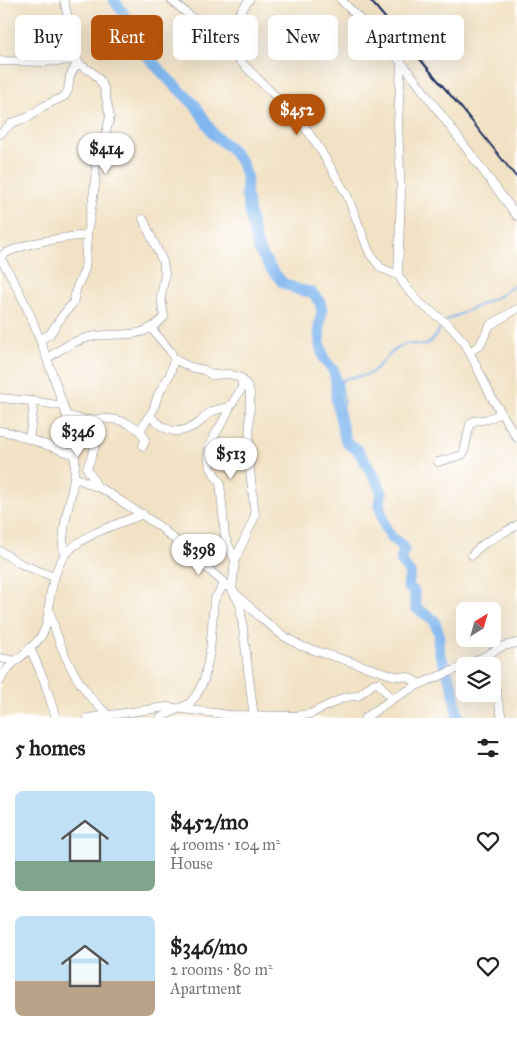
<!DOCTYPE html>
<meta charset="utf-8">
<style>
body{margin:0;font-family:"IM FELL Great Primer",serif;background:#f2f2f2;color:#202124;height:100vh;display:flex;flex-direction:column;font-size:19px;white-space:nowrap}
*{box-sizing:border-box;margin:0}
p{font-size:16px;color:#757577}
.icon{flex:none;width:28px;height:28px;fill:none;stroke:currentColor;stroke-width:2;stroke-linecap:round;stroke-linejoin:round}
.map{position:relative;height:718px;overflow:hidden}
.panel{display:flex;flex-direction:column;background:#fff;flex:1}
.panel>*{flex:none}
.banner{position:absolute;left:15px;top:15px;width:488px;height:45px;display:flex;gap:10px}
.needle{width:32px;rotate:37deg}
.fabs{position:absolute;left:456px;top:602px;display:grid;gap:10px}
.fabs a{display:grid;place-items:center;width:45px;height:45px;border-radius:8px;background:#fff;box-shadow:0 5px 20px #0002;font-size:25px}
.price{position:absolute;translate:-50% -42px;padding:0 11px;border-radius:18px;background:#fff;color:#222;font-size:16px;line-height:32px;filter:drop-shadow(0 1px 2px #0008)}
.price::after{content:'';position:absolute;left:50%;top:30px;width:15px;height:11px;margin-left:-8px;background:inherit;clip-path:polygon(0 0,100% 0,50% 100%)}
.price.current{background:#b45309;color:#fff}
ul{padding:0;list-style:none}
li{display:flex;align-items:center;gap:15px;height:125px;padding:0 15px}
li span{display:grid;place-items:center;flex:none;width:140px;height:100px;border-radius:8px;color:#555}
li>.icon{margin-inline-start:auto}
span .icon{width:60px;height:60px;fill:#fffc;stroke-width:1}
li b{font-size:21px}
h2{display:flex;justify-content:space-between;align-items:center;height:60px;padding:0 15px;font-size:21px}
.chip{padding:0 18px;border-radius:8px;background:#fff;box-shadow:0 5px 20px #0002;font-size:18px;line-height:45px}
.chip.current{background:#b45309;color:#fff}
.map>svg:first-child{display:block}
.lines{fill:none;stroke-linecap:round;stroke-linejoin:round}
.stream{stroke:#7fb6ee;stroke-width:2}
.river{stroke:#7fb6ee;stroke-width:11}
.minor-casing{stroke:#868892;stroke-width:9}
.minor{stroke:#fff;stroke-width:8}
.rail{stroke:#1b2f5e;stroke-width:2}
</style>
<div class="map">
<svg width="517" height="718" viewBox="0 0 517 718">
<rect width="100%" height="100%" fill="#fff"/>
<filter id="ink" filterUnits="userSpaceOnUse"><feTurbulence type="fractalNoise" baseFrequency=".02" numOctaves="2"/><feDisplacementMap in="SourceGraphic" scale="10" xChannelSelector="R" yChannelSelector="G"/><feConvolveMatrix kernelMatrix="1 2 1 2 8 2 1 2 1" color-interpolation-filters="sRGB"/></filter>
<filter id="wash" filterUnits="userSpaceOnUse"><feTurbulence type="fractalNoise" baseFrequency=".0096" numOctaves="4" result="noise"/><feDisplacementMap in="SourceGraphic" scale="20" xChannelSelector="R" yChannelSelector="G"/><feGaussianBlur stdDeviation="1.12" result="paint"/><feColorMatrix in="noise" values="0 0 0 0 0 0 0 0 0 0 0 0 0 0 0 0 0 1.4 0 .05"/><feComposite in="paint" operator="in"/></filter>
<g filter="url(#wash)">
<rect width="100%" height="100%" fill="#f2e2c5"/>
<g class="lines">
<!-- stream -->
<g class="stream">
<polyline points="447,320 501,295 517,283"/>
<path d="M 339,410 L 344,402 L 341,381 C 351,375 362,378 371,373 C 382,365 390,350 403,345 C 408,343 414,344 419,345 C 432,347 436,334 443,324"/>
</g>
<!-- river -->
<path class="river" d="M 114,0 L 124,14 L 137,41 L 149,58 L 166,77 L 196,106 L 214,135 L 230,148 L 242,163 L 247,179 L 246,194 L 254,235 L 259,250 L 271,269 L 283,283 L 299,290 L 311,292 L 320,302 L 322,311 L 319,327 L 320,344 L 324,359 L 334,371 L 336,382 L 336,399 L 344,435 L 347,443 L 358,450 L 378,483 L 382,493 L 379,503 L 385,527 L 391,537 L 403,546 L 404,551 C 398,560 403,565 410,573 L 408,587 L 414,591 L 416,608 L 434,620 L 440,636 L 438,642 L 440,654 L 453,688 L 458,718"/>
</g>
</g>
<g filter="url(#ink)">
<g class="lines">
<defs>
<g id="minor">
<polyline points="171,0 220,41 302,123 318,146 347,195 370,254 381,268 398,275"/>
<polyline points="341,0 392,51 413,77 517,216"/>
<polyline points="220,41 249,0"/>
<polyline points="0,61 43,62 77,60"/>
<polyline points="401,62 398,123 401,193 398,275 406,287 420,303 449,325 465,343 492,398 517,438"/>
<polyline points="0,134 12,123 29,117 42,107 65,96 68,90 70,76 78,62"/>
<path d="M 0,256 C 28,241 56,239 87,235"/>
<path d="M 0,258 C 26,297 41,342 57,387 C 65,412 75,435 75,461 C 76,493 59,523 64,556"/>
<polyline points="40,340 50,334 62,316 73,303 77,287 85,269 87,235 95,185 96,158 105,136 110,117 104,88 99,79 92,72 80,65 77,60 64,0"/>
<polyline points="471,351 480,345 490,325 517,309"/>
<path d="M 47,359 C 62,347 76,339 95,336 C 113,333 136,338 152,327 C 156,325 160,321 164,317 L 161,297 L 165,274 L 163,262 L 143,219"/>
<polyline points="174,359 190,367 204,370 212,375 229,374 241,378 247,385 250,393 249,461 255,516 235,560 232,590 261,618 282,635 301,646 395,676 408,677 420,684"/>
<polyline points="0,398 32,401 63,406"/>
<path d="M 230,407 C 217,438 194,450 220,482 L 225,537 L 235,560"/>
<path d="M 67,416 C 74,417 83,420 90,420 C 97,419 104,418 110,419 C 123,420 143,427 145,441 L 143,446"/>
<path d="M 150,416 C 166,433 179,436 199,423 C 203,419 206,415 211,412 C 217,409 223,408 230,407 L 242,388 L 241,378"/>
<polyline points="70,424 90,432 95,438 95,447 87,468 97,486"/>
<polyline points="0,431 12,433 75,455"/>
<polyline points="141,432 142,427 153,410 158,395 170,374 174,359 171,352 151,328"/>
<polyline points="29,439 33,412 32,401"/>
<polyline points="438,462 462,455 464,452 470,424 474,421 488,419 501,413"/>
<polyline points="74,477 104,490 159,526 232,590 240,604 254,718"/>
<polyline points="0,551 21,564 54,577"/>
<path d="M 472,555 C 482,541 502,535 517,525"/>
<path d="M 50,612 C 60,651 78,689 108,715"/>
<polyline points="30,648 44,680 56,718"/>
<polyline points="487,655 490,666"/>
<polyline points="0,658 16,661"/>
<polyline points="492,674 502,718"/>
<path d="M 0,681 C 8,661 33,652 43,633 C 50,621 48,604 51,591 C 54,579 57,565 65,555 C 81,534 119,524 143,514"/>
<polyline points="88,718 167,707 230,715 295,716 310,714 345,697 358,696 373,684 378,683 392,699"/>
<polyline points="160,718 190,703 197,694 204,680 210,652 214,600 225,583"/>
<polyline points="365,718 392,699 420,684 474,662 503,646 517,643"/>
</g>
</defs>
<!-- minor casing -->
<use href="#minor" class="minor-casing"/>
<!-- minor -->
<use href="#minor" class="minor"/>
<!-- rail -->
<polyline class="rail" points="370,0 463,110 517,178"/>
</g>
</g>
</svg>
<div class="fabs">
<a><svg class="needle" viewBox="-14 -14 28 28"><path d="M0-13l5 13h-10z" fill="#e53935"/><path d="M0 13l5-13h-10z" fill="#757577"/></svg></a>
<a><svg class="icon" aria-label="layers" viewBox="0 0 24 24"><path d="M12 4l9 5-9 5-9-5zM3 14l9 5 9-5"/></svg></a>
</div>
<b class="price current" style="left:297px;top:136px">$452</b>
<b class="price" style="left:106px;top:175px">$414</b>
<b class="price" style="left:78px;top:458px">$346</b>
<b class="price" style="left:231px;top:480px">$513</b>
<b class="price" style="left:199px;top:576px">$398</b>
<div class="banner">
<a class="chip">Buy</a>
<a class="chip current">Rent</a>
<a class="chip">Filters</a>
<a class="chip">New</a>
<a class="chip">Apartment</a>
</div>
</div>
<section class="panel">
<h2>5 homes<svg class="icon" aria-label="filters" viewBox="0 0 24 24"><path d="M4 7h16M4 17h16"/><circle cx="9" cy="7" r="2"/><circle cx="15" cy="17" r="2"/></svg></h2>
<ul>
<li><span style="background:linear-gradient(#bfe0f5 70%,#7fa58c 0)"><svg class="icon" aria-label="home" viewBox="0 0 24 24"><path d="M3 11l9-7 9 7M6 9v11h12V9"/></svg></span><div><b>$452/mo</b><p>4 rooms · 104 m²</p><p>House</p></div><svg class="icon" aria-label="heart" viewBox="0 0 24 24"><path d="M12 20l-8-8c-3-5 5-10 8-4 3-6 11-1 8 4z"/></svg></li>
<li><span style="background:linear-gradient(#bfe0f5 65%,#b9a48a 0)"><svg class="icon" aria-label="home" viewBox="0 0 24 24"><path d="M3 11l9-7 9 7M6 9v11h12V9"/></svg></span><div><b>$346/mo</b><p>2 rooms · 80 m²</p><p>Apartment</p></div><svg class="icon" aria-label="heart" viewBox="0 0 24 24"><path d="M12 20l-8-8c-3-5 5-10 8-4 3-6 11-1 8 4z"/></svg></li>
</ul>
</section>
